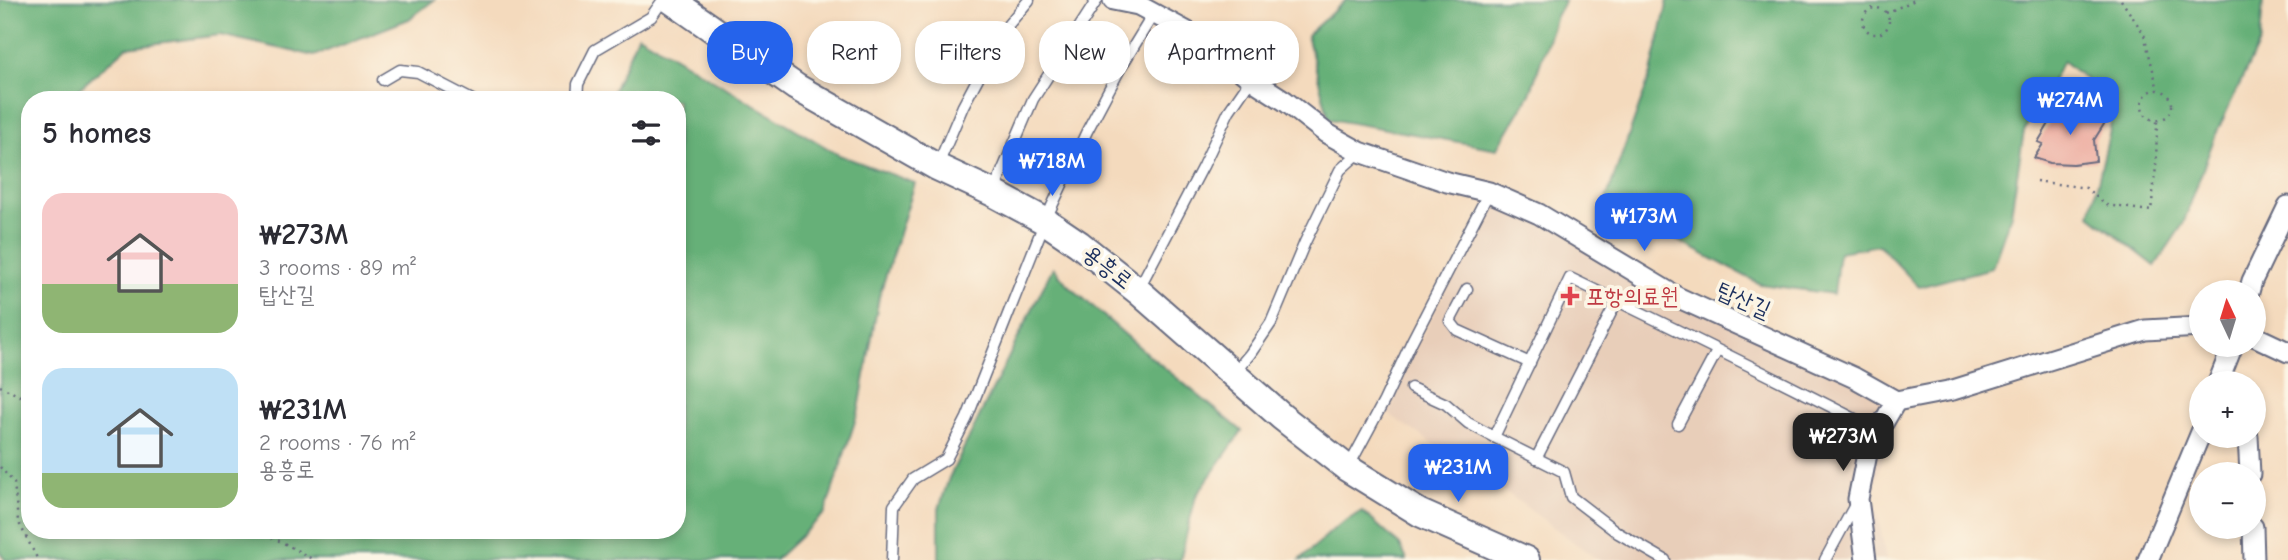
<!DOCTYPE html>
<meta charset="utf-8">
<style>
body{margin:0;font-family:"Comic Neue","Poor Story",sans-serif;background:#f7f7f7;color:#2b2b33;height:100vh;display:flex;flex-direction:column;font-size:26px;white-space:nowrap}
*{box-sizing:border-box;margin:0}
p{font-size:23px;color:#7c7c81}
.icon{flex:none;width:38px;height:38px;fill:none;stroke:currentColor;stroke-width:2;stroke-linecap:round;stroke-linejoin:round}
.map{position:relative;flex:1;overflow:hidden}
.sheet{position:absolute;left:21px;top:91px;width:665px;height:448px;display:flex;flex-direction:column;background:#fff;border-radius:28px;box-shadow:0 4px 10px #0003}
.sheet>*{flex:none}
.guide{position:absolute;left:707px;top:21px;width:665px;height:63px;display:flex;gap:14px}
.needle{width:46px;rotate:356deg}
.fabs{position:absolute;left:2189px;top:280px;display:grid;gap:14px}
.fabs a{display:grid;place-items:center;width:77px;height:77px;border-radius:50%;background:#fff;box-shadow:0 4px 10px #0003;font-size:35px}
.price{position:absolute;translate:-50% -60px;padding:0 16px;border-radius:14px;background:#2563eb;color:#fff;font-size:23px;line-height:46px;filter:drop-shadow(0 2px 4px #0008)}
.price::after{content:'';position:absolute;left:50%;top:42px;width:21px;height:16px;margin-left:-10px;background:inherit;clip-path:polygon(0 0,100% 0,50% 100%)}
.price.on{background:#222;color:#fff}
ul{padding:0;list-style:none}
li{display:flex;align-items:center;gap:21px;height:175px;padding:0 21px}
li span{display:grid;place-items:center;flex:none;width:196px;height:140px;border-radius:21px;color:#555}
li>.icon{margin-inline-start:auto}
span .icon{width:84px;height:84px;fill:#fffc;stroke-width:1}
li b{font-size:30px}
h2{display:flex;justify-content:space-between;align-items:center;height:84px;padding:0 21px;font-size:30px}
.chip{padding:0 24px;border-radius:28px;background:#fff;box-shadow:0 4px 10px #0003;font-size:24px;line-height:63px}
.chip.on{background:#2563eb;color:#fff}
.map>svg:first-child{display:block}
.built{fill:#e8ceb9}
.forest{fill:#66b078;stroke:#40706b;stroke-width:2}
.building{fill:#edaea2}
.lines{fill:none;stroke-linecap:round;stroke-linejoin:round}
.lane-casing{stroke:#676b7f;stroke-width:13}
.street-casing{stroke:#676b7f;stroke-width:23}
.secondary-casing{stroke:#676b7f;stroke-width:30}
.path{stroke:#676b7f;stroke-width:2.5;stroke-dasharray:2 5;stroke-linecap:butt}
.lane{stroke:#fff;stroke-width:10}
.street{stroke:#fff;stroke-width:19}
.secondary{stroke:#fff;stroke-width:26}
.health-dot{fill:#e0444e;stroke:#fcf5e5;stroke-width:2.5}
.labels{text-anchor:middle;dominant-baseline:central;stroke-width:7;stroke-linejoin:round;paint-order:stroke}
.street-label{font-size:23px;fill:#1b2f5e;stroke:#fcf5e5}
.health-label{font-size:23px;fill:#be3a42;stroke:#fcf5e5;text-anchor:start}
</style>
<div class="map">
<svg width="2288" height="560" viewBox="0 0 2288 560">
<rect width="100%" height="100%" fill="#fcf5e5"/>
<filter id="ink" filterUnits="userSpaceOnUse"><feTurbulence type="fractalNoise" baseFrequency=".0143" numOctaves="2"/><feDisplacementMap in="SourceGraphic" scale="14" xChannelSelector="R" yChannelSelector="G"/><feConvolveMatrix kernelMatrix="1 2 1 2 8 2 1 2 1" color-interpolation-filters="sRGB"/></filter>
<filter id="wash" filterUnits="userSpaceOnUse"><feTurbulence type="fractalNoise" baseFrequency=".00686" numOctaves="4" result="noise"/><feDisplacementMap in="SourceGraphic" scale="28" xChannelSelector="R" yChannelSelector="G"/><feGaussianBlur stdDeviation="1.57" result="paint"/><feColorMatrix in="noise" values="0 0 0 0 0 0 0 0 0 0 0 0 0 0 0 0 0 1.4 0 .05"/><feComposite in="paint" operator="in"/></filter>
<g filter="url(#wash)">
<rect width="100%" height="100%" fill="#f4dabd"/>
<!-- built -->
<polygon class="built" points="1496,191 1855,378 1896,401 1874,492 1886,560 1598,560 1514,498 1384,411"/>
<!-- forest -->
<g class="forest">
<polygon points="0,0 434,0 409,19 314,56 220,35 127,47 66,100 30,100 30,146 28,151 30,152 30,530 677,530 677,100 609,100 638,35 839,155 915,183 879,297 859,409 825,513 775,560 5,560 0,552"/>
<polygon points="1346,0 1565,0 1556,16 1530,94 1497,149 1329,119 1307,35"/>
<polygon points="1668,0 2263,0 2260,41 2215,136 2183,224 2155,266 2090,215 2109,135 2114,103 2063,61 2024,131 2011,214 1992,268 1919,287 1879,245 1839,252 1834,294 1760,284 1605,202 1651,73"/>
<polygon points="1053,267 1067,284 1145,352 1242,431 1196,496 1180,560 939,560 939,509 949,478"/>
<polygon points="1362,511 1400,545 1407,560 1300,560 1336,527"/>
</g>
<g id="blocks">
<!-- building -->
<polygon class="building" points="2062,102 2106,121 2094,140 2096,161 2073,164 2050,163 2034,158 2043,144 2038,142"/>
</g>
</g>
<g filter="url(#ink)">
<use href="#blocks" fill-opacity="0" stroke="#676b7f" stroke-width="2"/>
<g class="lines">
<defs>
<g id="lane">
<polyline points="383,80 400,70 418,72 472,100"/>
<polyline points="577,100 578,84 595,50 651,17 663,0"/>
<polyline points="937,167 963,106 1003,31 1029,0"/>
<polyline points="993,193 1033,99 1097,0"/>
<polyline points="1139,288 1203,166 1229,111 1251,79"/>
<polyline points="1467,289 1450,321 1457,330 1530,363"/>
<polyline points="1630,307 1653,282"/>
<polyline points="1233,374 1250,354 1271,323 1305,242 1340,170 1360,152"/>
<polyline points="1411,388 1446,404 1468,423 1494,437"/>
<polyline points="1678,424 1717,351"/>
<polyline points="1536,459 1617,301"/>
<polyline points="1349,466 1384,401 1412,341 1489,192"/>
<polyline points="892,560 894,506 913,479 946,459 967,418 1045,221 1087,131 1121,67 1154,13"/>
<path d="M 1665,560 L 1618,533 L 1571,497 L 1564,472 L 1494,437 L 1570,278 C 1673,328 1777,378 1878,431"/>
<polyline points="1825,560 1856,503"/>
</g>
<g id="street">
<polyline points="1113,0 1138,5 1201,39 1251,79 1285,101 1326,133 1360,152 1447,182 1489,192 1539,214 1677,297 1855,378 1896,401 1953,390 2145,330 2202,327"/>
<polyline points="2249,292 2252,281 2288,206"/>
<polyline points="2254,336 2288,352"/>
<polyline points="2218,383 2233,345"/>
<polyline points="2248,436 2250,474"/>
<polyline points="2253,527 2254,560"/>
<polyline points="1866,560 1858,499 1868,449 1896,401"/>
<polyline points="2148,560 2202,430"/>
</g>
<polyline id="secondary" points="671,0 796,87 937,167 993,193 1045,221 1079,244 1138,291 1282,417 1347,468 1420,513 1526,560"/>
</defs>
<!-- lane casing -->
<use href="#lane" class="lane-casing"/>
<!-- street casing -->
<use href="#street" class="street-casing"/>
<!-- secondary casing -->
<use href="#secondary" class="secondary-casing"/>
<!-- path -->
<g class="path">
<polyline points="2121,0 2144,34 2158,90"/>
<circle cx="1876" cy="21" r="13"/>
<polyline points="1886,13 1915,0"/>
<circle cx="2157" cy="105" r="15"/>
<polyline points="2036,181 2086,188 2106,205 2151,211 2156,167 2157,120"/>
<polyline points="0,386 30,401"/>
<polyline points="0,467 14,483 18,521 38,560"/>
<polyline points="252,530 282,542 314,560"/>
</g>
<!-- lane -->
<use href="#lane" class="lane"/>
<!-- street -->
<use href="#street" class="street"/>
<!-- secondary -->
<use href="#secondary" class="secondary"/>
</g>
</g>
<!-- markers -->
<path class="health-dot" d="M1566.5 285.5h7v7h7v7h-7v7h-7v-7h-7v-7h7z"/>
<g class="labels">
<!-- street labels -->
<g class="street-label">
<text transform="translate(1108 267) rotate(38)">용흥로</text>
<text transform="translate(1744 300) rotate(24)">탑산길</text>
</g>
<!-- health labels -->
<g class="health-label">
<text x="1586" y="296">포항의료원</text>
</g>
</g>
</svg>
<div class="fabs">
<a><svg class="needle" viewBox="-14 -14 28 28"><path d="M0-13l5 13h-10z" fill="#e53935"/><path d="M0 13l5-13h-10z" fill="#7c7c81"/></svg></a>
<a>+</a>
<a>−</a>
</div>
<b class="price" style="left:2070px;top:137px">₩274M</b>
<b class="price" style="left:1052px;top:198px">₩718M</b>
<b class="price" style="left:1644px;top:253px">₩173M</b>
<b class="price on" style="left:1843px;top:473px">₩273M</b>
<b class="price" style="left:1458px;top:504px">₩231M</b>
<div class="guide">
<a class="chip on">Buy</a>
<a class="chip">Rent</a>
<a class="chip">Filters</a>
<a class="chip">New</a>
<a class="chip">Apartment</a>
</div>
<section class="sheet">
<h2>5 homes<svg class="icon" aria-label="filters" viewBox="0 0 24 24"><path d="M4 7h16M4 17h16"/><circle cx="9" cy="7" r="2"/><circle cx="15" cy="17" r="2"/></svg></h2>
<ul>
<li><span style="background:linear-gradient(#f6c9c9 65%,#8fb573 0)"><svg class="icon" aria-label="home" viewBox="0 0 24 24"><path d="M3 11l9-7 9 7M6 9v11h12V9"/></svg></span><div><b>₩273M</b><p>3 rooms · 89 m²</p><p>탑산길</p></div></li>
<li><span style="background:linear-gradient(#bfe0f5 75%,#8fb573 0)"><svg class="icon" aria-label="home" viewBox="0 0 24 24"><path d="M3 11l9-7 9 7M6 9v11h12V9"/></svg></span><div><b>₩231M</b><p>2 rooms · 76 m²</p><p>용흥로</p></div></li>
</ul>
</section>
</div>
